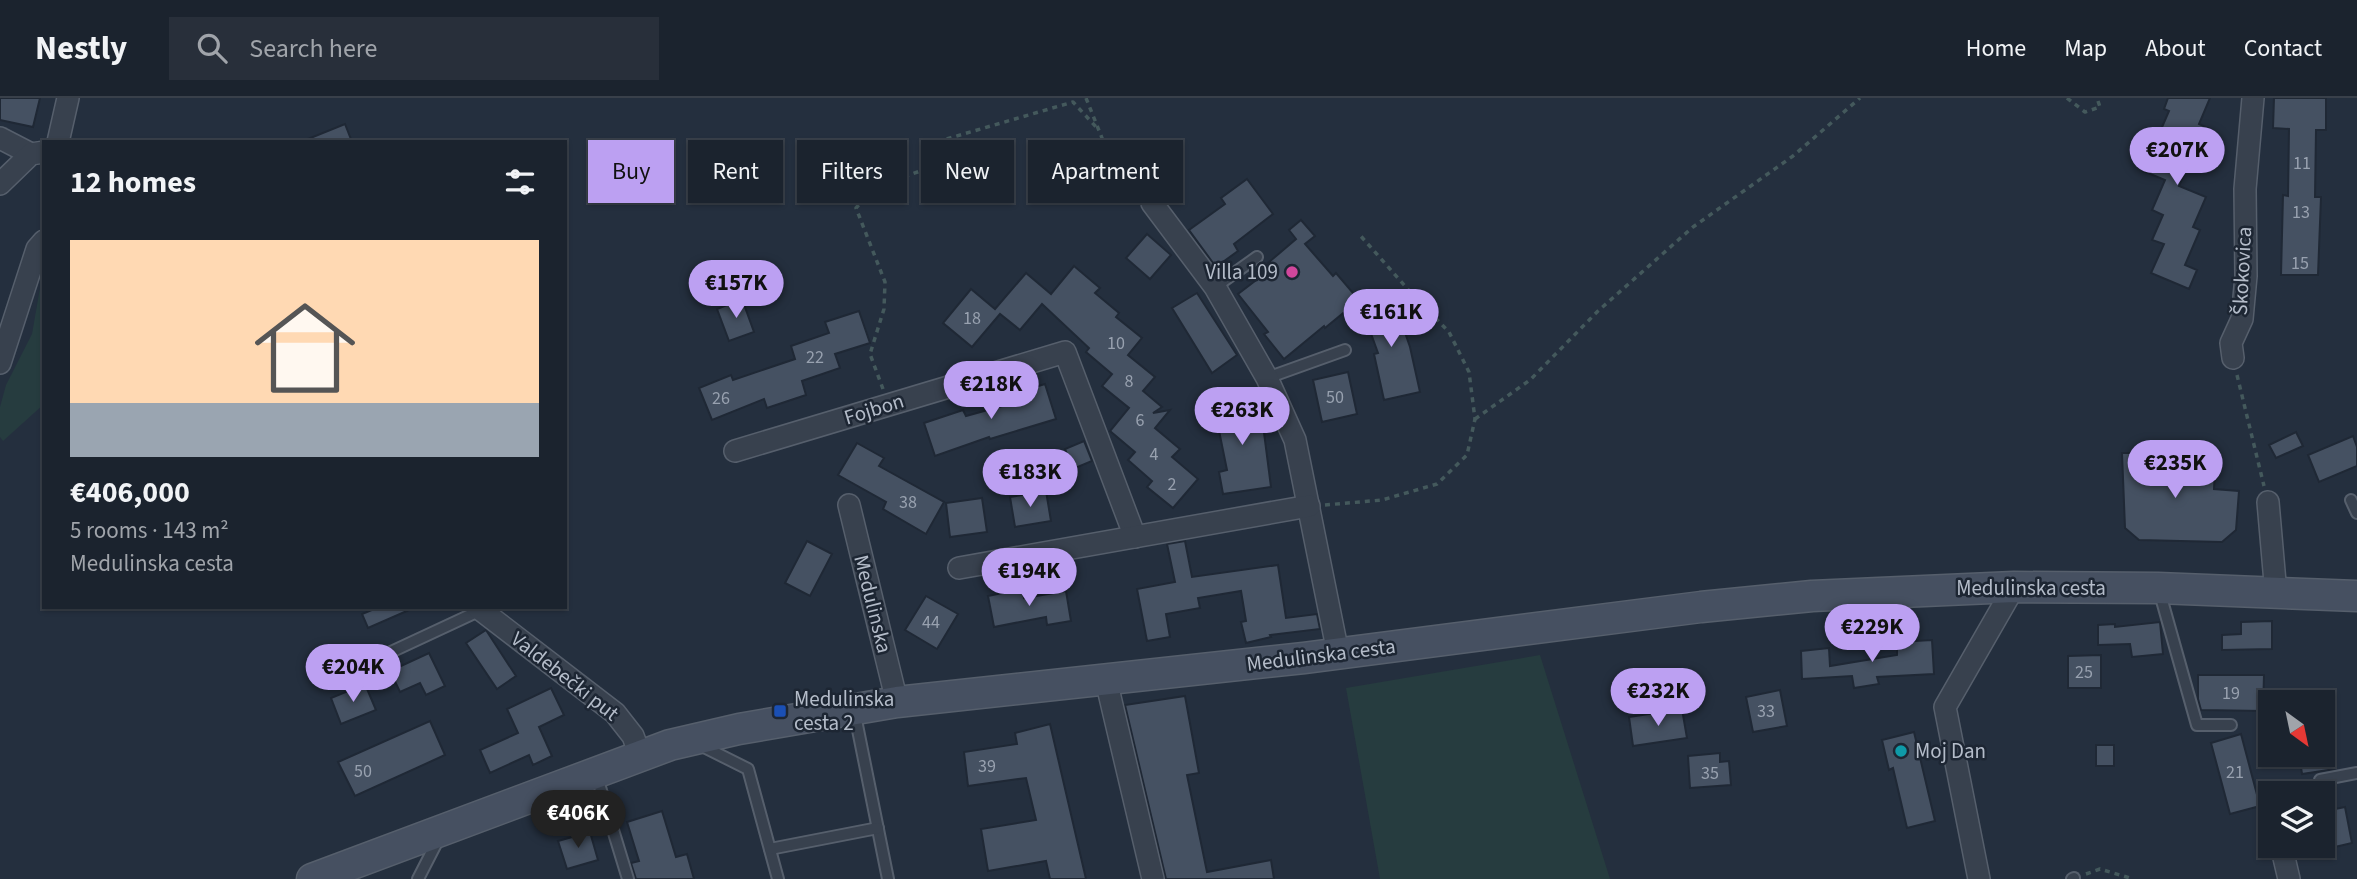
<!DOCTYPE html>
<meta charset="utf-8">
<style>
body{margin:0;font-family:"Source Sans 3",sans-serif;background:#282f3a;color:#f1f3f6;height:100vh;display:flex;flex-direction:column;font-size:26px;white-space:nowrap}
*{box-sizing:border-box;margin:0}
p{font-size:23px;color:#a0a4aa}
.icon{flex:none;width:38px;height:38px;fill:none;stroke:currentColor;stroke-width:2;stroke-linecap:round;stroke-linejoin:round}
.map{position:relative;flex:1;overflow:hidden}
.sheet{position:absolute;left:42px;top:42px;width:525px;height:469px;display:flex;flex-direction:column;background:#1b232e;border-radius:0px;box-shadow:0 2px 5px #0004,0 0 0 2px #39404a}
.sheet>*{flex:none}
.banner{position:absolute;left:588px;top:42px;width:665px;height:63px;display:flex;gap:14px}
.needle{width:46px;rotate:147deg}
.tools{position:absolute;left:2258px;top:592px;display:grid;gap:14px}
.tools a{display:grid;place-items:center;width:77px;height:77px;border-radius:0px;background:#1b232e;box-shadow:0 2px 5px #0004,0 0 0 2px #39404a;font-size:35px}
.price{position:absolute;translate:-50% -60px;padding:0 16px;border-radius:24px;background:#bca0f2;color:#111;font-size:23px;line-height:46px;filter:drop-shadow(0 2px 4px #0008)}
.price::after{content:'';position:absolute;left:50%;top:42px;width:21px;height:16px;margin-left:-10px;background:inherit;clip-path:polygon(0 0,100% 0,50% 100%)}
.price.selected{background:#222;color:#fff}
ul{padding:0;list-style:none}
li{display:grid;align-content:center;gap:14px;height:371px;padding:0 28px}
li span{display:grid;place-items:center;height:217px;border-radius:0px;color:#555}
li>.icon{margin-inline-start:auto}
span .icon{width:126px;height:126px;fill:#fffc;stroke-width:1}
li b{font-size:30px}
h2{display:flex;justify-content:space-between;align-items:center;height:84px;padding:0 28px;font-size:30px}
.pill{padding:0 24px;border-radius:0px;background:#1b232e;box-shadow:0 2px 5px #0004,0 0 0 2px #39404a;font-size:24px;line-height:63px}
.pill.selected{background:#bca0f2;color:#111}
header{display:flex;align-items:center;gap:42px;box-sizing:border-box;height:98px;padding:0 35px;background:#1b232e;border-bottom:2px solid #39404a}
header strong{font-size:33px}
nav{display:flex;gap:38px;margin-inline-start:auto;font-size:24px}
.search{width:490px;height:63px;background:#282f3a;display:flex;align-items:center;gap:18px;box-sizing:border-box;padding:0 24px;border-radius:0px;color:#a0a4aa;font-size:26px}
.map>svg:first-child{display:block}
.green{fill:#263c3f}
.building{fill:#455162;stroke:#1f2835;stroke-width:2}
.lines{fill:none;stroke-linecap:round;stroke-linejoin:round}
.service-casing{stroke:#565f6c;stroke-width:14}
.minor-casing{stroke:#565f6c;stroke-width:24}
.secondary-casing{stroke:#565f6c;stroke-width:33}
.path{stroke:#44595c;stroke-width:3.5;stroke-dasharray:5 5;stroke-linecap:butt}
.service{stroke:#38414e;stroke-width:10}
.minor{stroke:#38414e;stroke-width:21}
.secondary{stroke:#465061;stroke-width:30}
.hotel-dot{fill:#d1479c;stroke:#1d2633;stroke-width:2.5}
.transit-dot{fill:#1a4fb4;stroke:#1d2633;stroke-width:2.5}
.culture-dot{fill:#0f9aa8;stroke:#1d2633;stroke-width:2.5}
.labels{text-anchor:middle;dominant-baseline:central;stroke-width:5;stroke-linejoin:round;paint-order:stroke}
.number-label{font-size:18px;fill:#98a1af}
.street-label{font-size:21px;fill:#b4bcc9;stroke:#1d2633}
.poi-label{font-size:21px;fill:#b4bcc9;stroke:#1d2633;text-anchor:start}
</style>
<header>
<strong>Nestly</strong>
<div class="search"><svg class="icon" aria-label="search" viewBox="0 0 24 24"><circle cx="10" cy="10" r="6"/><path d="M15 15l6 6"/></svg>Search here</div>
<nav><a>Home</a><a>Map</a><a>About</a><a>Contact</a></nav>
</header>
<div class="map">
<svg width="2357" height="781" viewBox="0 0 2357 781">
<rect width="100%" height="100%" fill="#242f3e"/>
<!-- green -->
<g class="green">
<polygon points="44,167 44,306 3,343 0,339 0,309 6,287 32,236"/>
<polygon points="1540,557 1610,781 1380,781 1346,590"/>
</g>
<!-- building -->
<g class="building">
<polygon points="0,0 40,0 33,29 0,22"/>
<polygon points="2168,0 2210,0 2199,26 2210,31 2199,56 2194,53 2179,88 2206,99 2193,129 2200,132 2185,167 2197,172 2189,191 2151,175 2164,146 2152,142 2163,117 2152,112 2165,82 2143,73 2169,13 2164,11"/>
<polygon points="2274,0 2326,0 2326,32 2316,32 2315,99 2321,99 2318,177 2281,177 2283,97 2288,98 2289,31 2273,30"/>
<polygon points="345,26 352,44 303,44 303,43"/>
<polygon points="1247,81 1273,116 1234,146 1238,153 1216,169 1189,132 1225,106 1221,100"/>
<polygon points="1301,122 1315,138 1305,146 1333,178 1336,175 1359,202 1325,230 1324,228 1284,261 1264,236 1268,234 1238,196 1272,170 1268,165 1296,141 1289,132"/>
<polygon points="1147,136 1171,157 1150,181 1126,160"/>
<polygon points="1074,168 1100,190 1095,195 1119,215 1116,219 1142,240 1128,257 1155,279 1143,293 1162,309 1153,315 1170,312 1155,330 1180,351 1172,359 1198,381 1173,410 1147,389 1152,383 1128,362 1135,354 1110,333 1129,310 1102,288 1112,276 1086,254 1089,250 1042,206 1020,232 1000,216 972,249 943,225 971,191 995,211 1026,175 1051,196"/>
<polygon points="1197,195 1237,257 1212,275 1172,210"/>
<polygon points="1392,197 1410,249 1420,294 1384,302 1374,256 1378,255 1361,208"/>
<polygon points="742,201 754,234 729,243 717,211"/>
<polygon points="859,213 870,245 835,256 840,270 802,283 806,297 767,310 764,301 712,322 699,290 731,277 733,282 795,261 791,248 829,235 825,224"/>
<polygon points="1348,274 1357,316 1322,324 1313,282"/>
<polygon points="1045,286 1056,321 990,341 989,339 935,358 924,325 963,312 966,318 1002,308 999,300"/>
<polygon points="1243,296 1249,321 1262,319 1271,389 1223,396 1219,374 1227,372 1213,303"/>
<polygon points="2296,334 2303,348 2276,360 2269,347"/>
<polygon points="2353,338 2357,349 2357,368 2319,384 2308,357"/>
<polygon points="1084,343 1092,363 1073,371 1065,351"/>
<polygon points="857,345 884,360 879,368 944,404 926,436 883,411 886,404 838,377"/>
<polygon points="2122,355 2193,355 2192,371 2215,373 2214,391 2239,393 2236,432 2222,444 2139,442 2125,430"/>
<polygon points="1046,393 1051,423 1015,429 1010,399"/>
<polygon points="982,400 987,434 950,439 946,405"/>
<polygon points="807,443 832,456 810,498 785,485"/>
<polygon points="1185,443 1192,479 1278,467 1286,520 1317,516 1320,531 1270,537 1271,539 1246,545 1241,524 1246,523 1241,493 1198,500 1200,510 1166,516 1170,539 1147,543 1137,491 1175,484 1167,446"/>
<polygon points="1022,491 1024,500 1066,493 1071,523 1047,527 1046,519 994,529 988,498"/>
<polygon points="926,498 958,516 937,551 905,532"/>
<polygon points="379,509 416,509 368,530 362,516"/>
<polygon points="2272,523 2272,551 2222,552 2222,537 2241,536 2241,524"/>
<polygon points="2160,524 2163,556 2132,559 2130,546 2098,547 2098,527 2115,526 2115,529"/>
<polygon points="486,532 516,578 497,591 466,545"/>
<polygon points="1932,542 1934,576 1877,579 1879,586 1854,590 1852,578 1802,581 1801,553 1829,550 1830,568 1897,557 1897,544"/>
<polygon points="429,555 445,588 426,597 420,585 400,594 390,573"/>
<polygon points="2101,557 2101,590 2068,590 2068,558"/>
<polygon points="2198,577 2264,577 2263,613 2201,612 2198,601"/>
<polygon points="365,586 376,612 341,626 331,600"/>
<polygon points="551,590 564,617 539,629 552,658 533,667 529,657 490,675 480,652 518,635 507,611"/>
<polygon points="1780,592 1787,628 1753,634 1746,599"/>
<polygon points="1185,598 1199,675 1187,677 1207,774 1271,762 1274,781 1166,781 1125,607"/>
<polygon points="1682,611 1687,640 1633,648 1629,619"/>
<polygon points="430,623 445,657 355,698 338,664"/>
<polygon points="1050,626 1086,781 1050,781 1046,763 988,773 981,731 1036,722 1026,680 968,688 964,654 1017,646 1015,635"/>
<polygon points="1914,634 1935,723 1907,730 1893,670 1889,672 1882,642"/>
<polygon points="2241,636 2260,708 2230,716 2211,645"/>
<rect x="2096" y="647" width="18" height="21"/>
<polygon points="1720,655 1720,664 1729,663 1731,687 1690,690 1688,658"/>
<polygon points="2299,656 2333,656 2335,671 2302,676"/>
<polygon points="2345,709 2352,745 2322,752 2322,720 2326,719 2325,713"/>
<polygon points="662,713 676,759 687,756 694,781 636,781 631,765 639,763 627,724"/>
<polygon points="590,734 598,762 567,771 558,743"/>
</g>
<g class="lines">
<defs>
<g id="service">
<polyline points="1215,189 1257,159"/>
<polyline points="1267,280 1345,252"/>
<polyline points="2351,402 2357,415"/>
<polyline points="2159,492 2197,627 2231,627"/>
<polyline points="378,560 481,512"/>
<polyline points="854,612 888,781"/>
<polyline points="700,647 748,671 778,781"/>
<polyline points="596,676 628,781"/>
<polyline points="2320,682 2357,675"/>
<polyline points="770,751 878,730"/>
<polyline points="418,781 439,740"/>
<polyline points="2072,781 2074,780"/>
</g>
<g id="minor">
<polyline points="0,40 31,56"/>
<polyline points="58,44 68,0"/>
<polyline points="0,86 31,56 44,54"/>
<polyline points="1152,105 1215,189 1267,280 1295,342 1338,555"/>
<polyline points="2233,260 2231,245 2242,221 2246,178 2245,91 2253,0"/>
<polyline points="0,265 37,151 44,143"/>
<polyline points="735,353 1065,254 1135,439"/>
<polyline points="2268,404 2276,496"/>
<polyline points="849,407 897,604"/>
<polyline points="959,470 1309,408"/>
<polyline points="477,509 615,615 633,638 640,657"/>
<polyline points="1106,582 1153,781"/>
<polyline points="2281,747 2289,781"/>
<polyline points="1979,781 1945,609 2014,489"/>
</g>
<polyline id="secondary" points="312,781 670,647 739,631 897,604 1304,560 1701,509 1812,498 2014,489 2158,490 2357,498"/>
</defs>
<!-- service casing -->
<use href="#service" class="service-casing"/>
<!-- minor casing -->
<use href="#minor" class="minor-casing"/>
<!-- secondary casing -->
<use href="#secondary" class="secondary-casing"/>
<!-- path -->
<g class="path">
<polyline points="1086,0 1112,65 1140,93"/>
<polyline points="2067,0 2085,14 2100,9 2097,0"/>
<polyline points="2237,277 2264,388"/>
<polyline points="883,291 870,256 884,211 885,184 856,110 874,90 923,72 943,42 1073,4 1098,31"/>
<polyline points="1475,321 1530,282 1598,213 1693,129 1793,58 1860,0"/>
<polyline points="1325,407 1382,402 1437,386 1467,357 1475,321 1469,274 1449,234 1412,196 1359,136"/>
<polyline points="2086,776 2100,771 2133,781"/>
</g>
<!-- service -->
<use href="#service" class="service"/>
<!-- minor -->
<use href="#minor" class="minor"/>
<!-- secondary -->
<use href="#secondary" class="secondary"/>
</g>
<!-- markers -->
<circle class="hotel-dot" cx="1292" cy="174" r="7"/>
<rect class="transit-dot" x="773" y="606" width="14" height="14" rx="3.5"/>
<circle class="culture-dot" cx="1901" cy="653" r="7"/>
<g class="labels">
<!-- number labels -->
<g class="number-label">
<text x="2302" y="65">11</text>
<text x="2301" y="114">13</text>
<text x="2300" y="165">15</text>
<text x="972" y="220">18</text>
<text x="1116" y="245">10</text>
<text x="815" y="259">22</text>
<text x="1129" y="283">8</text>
<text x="1335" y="299">50</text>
<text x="721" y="300">26</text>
<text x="1140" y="322">6</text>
<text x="1154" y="356">4</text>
<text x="1172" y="386">2</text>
<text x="908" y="404">38</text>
<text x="931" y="524">44</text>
<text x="2084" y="574">25</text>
<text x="2231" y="595">19</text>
<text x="1766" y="613">33</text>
<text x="987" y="668">39</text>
<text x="363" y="673">50</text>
<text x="2235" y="674">21</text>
<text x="1710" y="675">35</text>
</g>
<!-- street labels -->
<g class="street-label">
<text transform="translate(2242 173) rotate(-87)">Škokovica</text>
<text transform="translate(874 311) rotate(-17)">Fojbon</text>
<text x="2031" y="490">Medulinska cesta</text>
<text transform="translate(873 506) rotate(76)">Medulinska</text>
<text transform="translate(1321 557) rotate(-7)">Medulinska cesta</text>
<text transform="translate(565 578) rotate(38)">Valdebečki put</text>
</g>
<!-- poi labels -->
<g class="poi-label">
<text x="1278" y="174" text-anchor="end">Villa 109</text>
<text x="794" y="601">Medulinska<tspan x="794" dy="24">cesta 2</tspan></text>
<text x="1915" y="653">Moj Dan</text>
</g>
</g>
</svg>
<div class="tools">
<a><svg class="needle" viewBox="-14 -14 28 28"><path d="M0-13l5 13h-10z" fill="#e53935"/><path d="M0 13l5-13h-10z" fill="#a0a4aa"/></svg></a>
<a><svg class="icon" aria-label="layers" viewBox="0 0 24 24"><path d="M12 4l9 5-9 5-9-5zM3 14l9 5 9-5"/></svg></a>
</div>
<b class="price" style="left:2177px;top:89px">€207K</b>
<b class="price" style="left:736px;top:222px">€157K</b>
<b class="price" style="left:1391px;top:251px">€161K</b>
<b class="price" style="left:991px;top:323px">€218K</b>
<b class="price" style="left:1242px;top:349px">€263K</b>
<b class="price" style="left:2175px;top:402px">€235K</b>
<b class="price" style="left:1030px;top:411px">€183K</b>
<b class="price" style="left:1029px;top:510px">€194K</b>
<b class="price" style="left:1872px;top:566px">€229K</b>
<b class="price" style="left:353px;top:606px">€204K</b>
<b class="price" style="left:1658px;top:630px">€232K</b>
<b class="price selected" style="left:578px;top:752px">€406K</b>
<div class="banner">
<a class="pill selected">Buy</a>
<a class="pill">Rent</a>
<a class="pill">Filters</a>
<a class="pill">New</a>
<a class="pill">Apartment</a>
</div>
<section class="sheet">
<h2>12 homes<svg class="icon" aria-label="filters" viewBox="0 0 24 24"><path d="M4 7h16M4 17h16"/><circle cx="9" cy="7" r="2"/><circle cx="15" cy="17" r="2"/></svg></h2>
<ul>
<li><span style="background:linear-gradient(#ffd9b3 75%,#9aa5b1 0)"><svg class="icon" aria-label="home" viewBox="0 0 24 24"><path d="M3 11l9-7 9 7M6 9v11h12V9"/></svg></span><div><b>€406,000</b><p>5 rooms · 143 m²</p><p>Medulinska cesta</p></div></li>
</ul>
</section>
</div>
